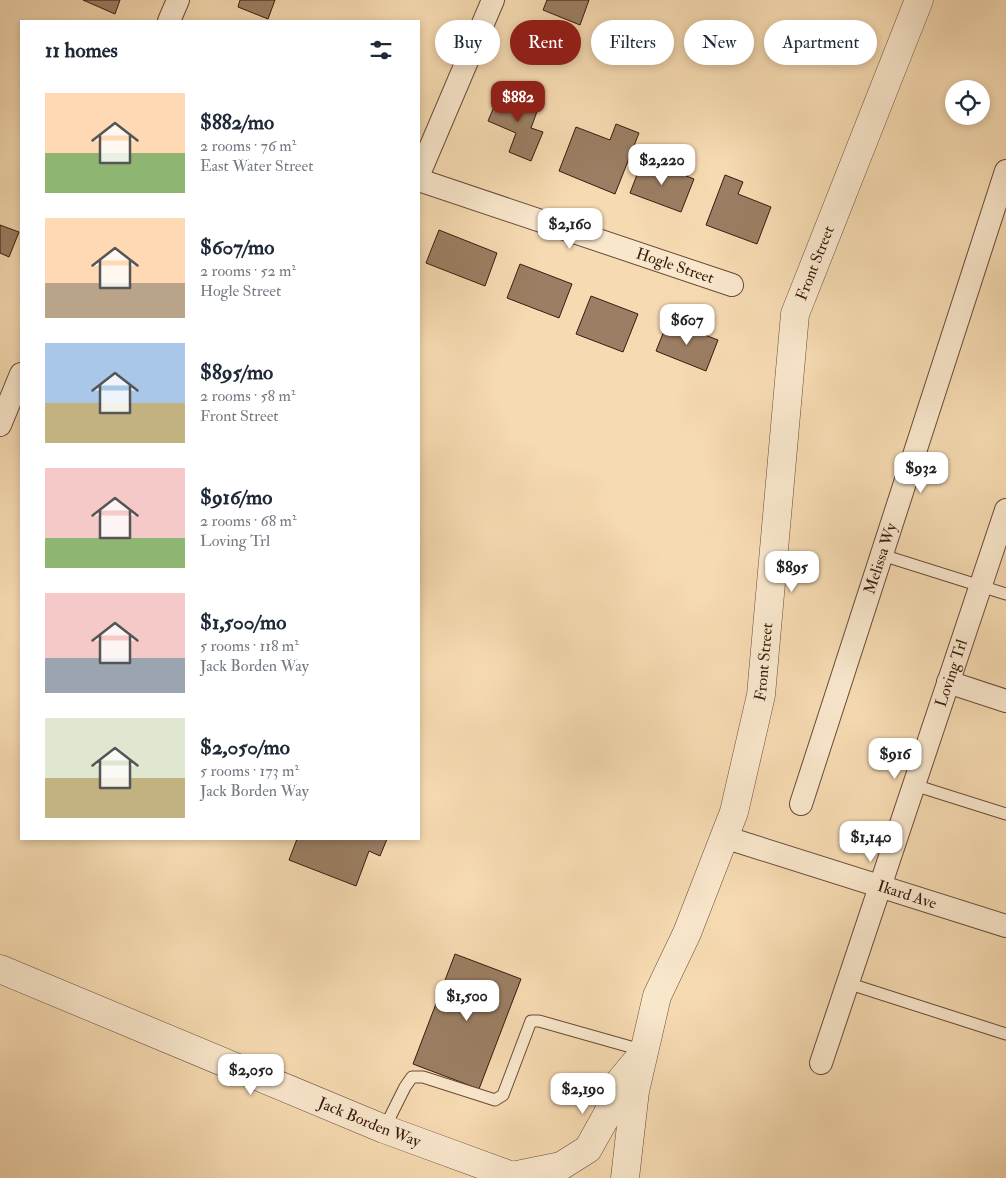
<!DOCTYPE html>
<meta charset="utf-8">
<style>
body{margin:0;font-family:"IM FELL Double Pica",serif;background:#f2f2f3;color:#1f2937;height:100vh;display:flex;flex-direction:column;font-size:19px;white-space:nowrap}
*{box-sizing:border-box;margin:0}
p{font-size:16px;color:#747a83}
.icon{flex:none;width:28px;height:28px;fill:none;stroke:currentColor;stroke-width:2;stroke-linecap:round;stroke-linejoin:round}
.map{position:relative;flex:1;overflow:hidden}
.sheet{position:absolute;left:20px;top:20px;width:400px;height:820px;display:flex;flex-direction:column;background:#fff;border-radius:0px;box-shadow:0 2px 8px #0003}
.sheet>*{flex:none}
.top-card{position:absolute;left:435px;top:20px;width:475px;height:45px;display:flex;gap:10px}
.buttons{position:absolute;left:945px;top:80px;display:grid;gap:10px}
.buttons a{display:grid;place-items:center;width:45px;height:45px;border-radius:50%;background:#fff;box-shadow:0 2px 8px #0003;font-size:25px}
.price{position:absolute;translate:-50% -42px;padding:0 11px;border-radius:10px;background:#fff;color:#222;font-size:16px;line-height:32px;filter:drop-shadow(0 1px 2px #0008)}
.price::after{content:'';position:absolute;left:50%;top:30px;width:15px;height:11px;margin-left:-8px;background:inherit;clip-path:polygon(0 0,100% 0,50% 100%)}
.price.selected{background:#8f2418;color:#fff}
ul{padding:0;list-style:none}
li{display:flex;align-items:center;gap:15px;height:125px;padding:0 25px}
li span{display:grid;place-items:center;flex:none;width:140px;height:100px;border-radius:0px;color:#555}
li>.icon{margin-inline-start:auto}
span .icon{width:60px;height:60px;fill:#fffc;stroke-width:1}
li b{font-size:21px}
h2{display:flex;justify-content:space-between;align-items:center;height:60px;padding:0 25px;font-size:21px}
.chip{padding:0 18px;border-radius:22px;background:#fff;box-shadow:0 2px 8px #0003;font-size:18px;line-height:45px}
.chip.selected{background:#8f2418;color:#fff}
.map>svg:first-child{display:block}
.building{fill:#9b7e63;stroke:#381a0e}
.lines{fill:none;stroke-linecap:round;stroke-linejoin:round}
.service-casing{stroke:#684a37;stroke-width:13}
.minor-casing{stroke:#684a37;stroke-width:24}
.tertiary-casing{stroke:#684a37;stroke-width:29}
.service{stroke:#f9e7cc;stroke-width:11}
.minor{stroke:#f9e7cc;stroke-width:22}
.tertiary{stroke:#f9e7cc;stroke-width:28}
.labels{text-anchor:middle;dominant-baseline:central;stroke-width:4;stroke-linejoin:round;paint-order:stroke}
.street-label{font-size:16px;fill:#381a0e;stroke:#f9e7cc}
</style>
<div class="map">
<svg width="1006" height="1178" viewBox="0 0 1006 1178">
<rect width="100%" height="100%" fill="#f6dab1"/>
<filter id="stains"><feTurbulence type="fractalNoise" baseFrequency=".004" numOctaves="4"/><feColorMatrix values="0 0 0 0 .2 0 0 0 0 .09 0 0 0 0 .02 0 0 0 .5 -.17"/></filter>
<radialGradient id="worn" r=".72"><stop offset=".6" stop-color="#630" stop-opacity="0"/><stop offset="1" stop-color="#630" stop-opacity=".3"/></radialGradient>
<!-- building -->
<g class="building">
<polygon points="83,0 120,0 115,14"/>
<polygon points="240,0 275,0 268,19 238,7"/>
<polygon points="547,0 589,0 580,25 543,10"/>
<polygon points="501,90 539,106 531,128 543,132 531,161 509,152 516,133 488,121"/>
<polygon points="616,124 639,133 615,194 559,171 576,127 610,140"/>
<polygon points="643,159 694,179 681,212 630,193"/>
<polygon points="725,175 743,182 738,194 771,207 757,244 706,225"/>
<polygon points="0,225 19,232 9,257 0,253"/>
<polygon points="439,230 497,253 485,286 426,263"/>
<polygon points="520,264 572,284 559,318 507,298"/>
<polygon points="591,296 638,314 623,352 576,334"/>
<polygon points="668,321 718,340 706,371 656,351"/>
<polygon points="297,839 387,839 380,856 369,851 356,886 289,860"/>
<polygon points="455,954 521,979 479,1089 413,1064"/>
</g>
<g class="lines">
<defs>
<g id="service">
<polyline points="882,555 1006,594"/>
<polyline points="914,785 1006,814"/>
<polyline points="847,983 1006,1034"/>
<polyline points="384,1129 405,1087 412,1077 423,1077 495,1100 503,1095 531,1021 539,1021 645,1051"/>
</g>
<g id="minor">
<polyline points="169,21 178,0"/>
<polyline points="419,174 493,0"/>
<path id="s1" d="M 419,180 L 732,285"/>
<polyline points="0,425 21,374"/>
<polyline points="948,682 1006,701"/>
<path id="s2" d="M 801,804 L 1006,171"/>
<path id="s3" d="M 724,837 L 1006,926"/>
<path id="s4" d="M 821,1063 L 1006,510"/>
</g>
<g id="tertiary">
<path id="s5" d="M 0,969 L 384,1129 L 518,1178"/>
<polyline points="512,1176 561,1166 588,1149 607,1115 621,1080 636,1062"/>
<path id="s6" d="M 625,1178 L 635,1091 L 657,996 L 687,933 L 734,812 L 761,695 L 795,314 L 919,0"/>
</g>
</defs>
<!-- service casing -->
<use href="#service" class="service-casing"/>
<!-- minor casing -->
<use href="#minor" class="minor-casing"/>
<!-- tertiary casing -->
<use href="#tertiary" class="tertiary-casing"/>
<!-- service -->
<use href="#service" class="service"/>
<!-- minor -->
<use href="#minor" class="minor"/>
<!-- tertiary -->
<use href="#tertiary" class="tertiary"/>
</g>
<g class="labels">
<!-- street labels -->
<g class="street-label">
<text stroke="none"><textPath href="#s6" startOffset="942">Front Street</textPath></text>
<text stroke="none"><textPath href="#s1" startOffset="270">Hogle Street</textPath></text>
<text stroke="none"><textPath href="#s2" startOffset="258">Melissa Wy</textPath></text>
<text stroke="none"><textPath href="#s6" startOffset="538">Front Street</textPath></text>
<text stroke="none"><textPath href="#s4" startOffset="411">Loving Trl</textPath></text>
<text stroke="none"><textPath href="#s3" startOffset="192">Ikard Ave</textPath></text>
<text stroke="none"><textPath href="#s5" startOffset="400">Jack Borden Way</textPath></text>
</g>
</g>
<rect width="100%" height="100%" filter="url(#stains)"/>
<rect width="100%" height="100%" fill="url(#worn)"/>
</svg>
<div class="buttons">
<a><svg class="icon" aria-label="locate" viewBox="0 0 24 24"><circle cx="12" cy="12" r="6"/><path d="M12 2v4M12 18v4M2 12h4M18 12h4"/></svg></a>
</div>
<b class="price selected" style="left:518px;top:123px">$882</b>
<b class="price" style="left:662px;top:186px">$2,220</b>
<b class="price" style="left:570px;top:250px">$2,160</b>
<b class="price" style="left:687px;top:346px">$607</b>
<b class="price" style="left:921px;top:494px">$932</b>
<b class="price" style="left:792px;top:593px">$895</b>
<b class="price" style="left:895px;top:780px">$916</b>
<b class="price" style="left:871px;top:863px">$1,140</b>
<b class="price" style="left:467px;top:1022px">$1,500</b>
<b class="price" style="left:251px;top:1096px">$2,050</b>
<b class="price" style="left:583px;top:1115px">$2,190</b>
<div class="top-card">
<a class="chip">Buy</a>
<a class="chip selected">Rent</a>
<a class="chip">Filters</a>
<a class="chip">New</a>
<a class="chip">Apartment</a>
</div>
<section class="sheet">
<h2>11 homes<svg class="icon" aria-label="filters" viewBox="0 0 24 24"><path d="M4 7h16M4 17h16"/><circle cx="9" cy="7" r="2"/><circle cx="15" cy="17" r="2"/></svg></h2>
<ul>
<li><span style="background:linear-gradient(#ffd9b3 60%,#8fb573 0)"><svg class="icon" aria-label="home" viewBox="0 0 24 24"><path d="M3 11l9-7 9 7M6 9v11h12V9"/></svg></span><div><b>$882/mo</b><p>2 rooms · 76 m²</p><p>East Water Street</p></div></li>
<li><span style="background:linear-gradient(#ffd9b3 65%,#b9a48a 0)"><svg class="icon" aria-label="home" viewBox="0 0 24 24"><path d="M3 11l9-7 9 7M6 9v11h12V9"/></svg></span><div><b>$607/mo</b><p>2 rooms · 52 m²</p><p>Hogle Street</p></div></li>
<li><span style="background:linear-gradient(#a9c7e8 60%,#c2b280 0)"><svg class="icon" aria-label="home" viewBox="0 0 24 24"><path d="M3 11l9-7 9 7M6 9v11h12V9"/></svg></span><div><b>$895/mo</b><p>2 rooms · 58 m²</p><p>Front Street</p></div></li>
<li><span style="background:linear-gradient(#f6c9c9 70%,#8fb573 0)"><svg class="icon" aria-label="home" viewBox="0 0 24 24"><path d="M3 11l9-7 9 7M6 9v11h12V9"/></svg></span><div><b>$916/mo</b><p>2 rooms · 68 m²</p><p>Loving Trl</p></div></li>
<li><span style="background:linear-gradient(#f6c9c9 65%,#9aa5b1 0)"><svg class="icon" aria-label="home" viewBox="0 0 24 24"><path d="M3 11l9-7 9 7M6 9v11h12V9"/></svg></span><div><b>$1,500/mo</b><p>5 rooms · 118 m²</p><p>Jack Borden Way</p></div></li>
<li><span style="background:linear-gradient(#dfe7d0 60%,#c2b280 0)"><svg class="icon" aria-label="home" viewBox="0 0 24 24"><path d="M3 11l9-7 9 7M6 9v11h12V9"/></svg></span><div><b>$2,050/mo</b><p>5 rooms · 173 m²</p><p>Jack Borden Way</p></div></li>
</ul>
</section>
</div>
